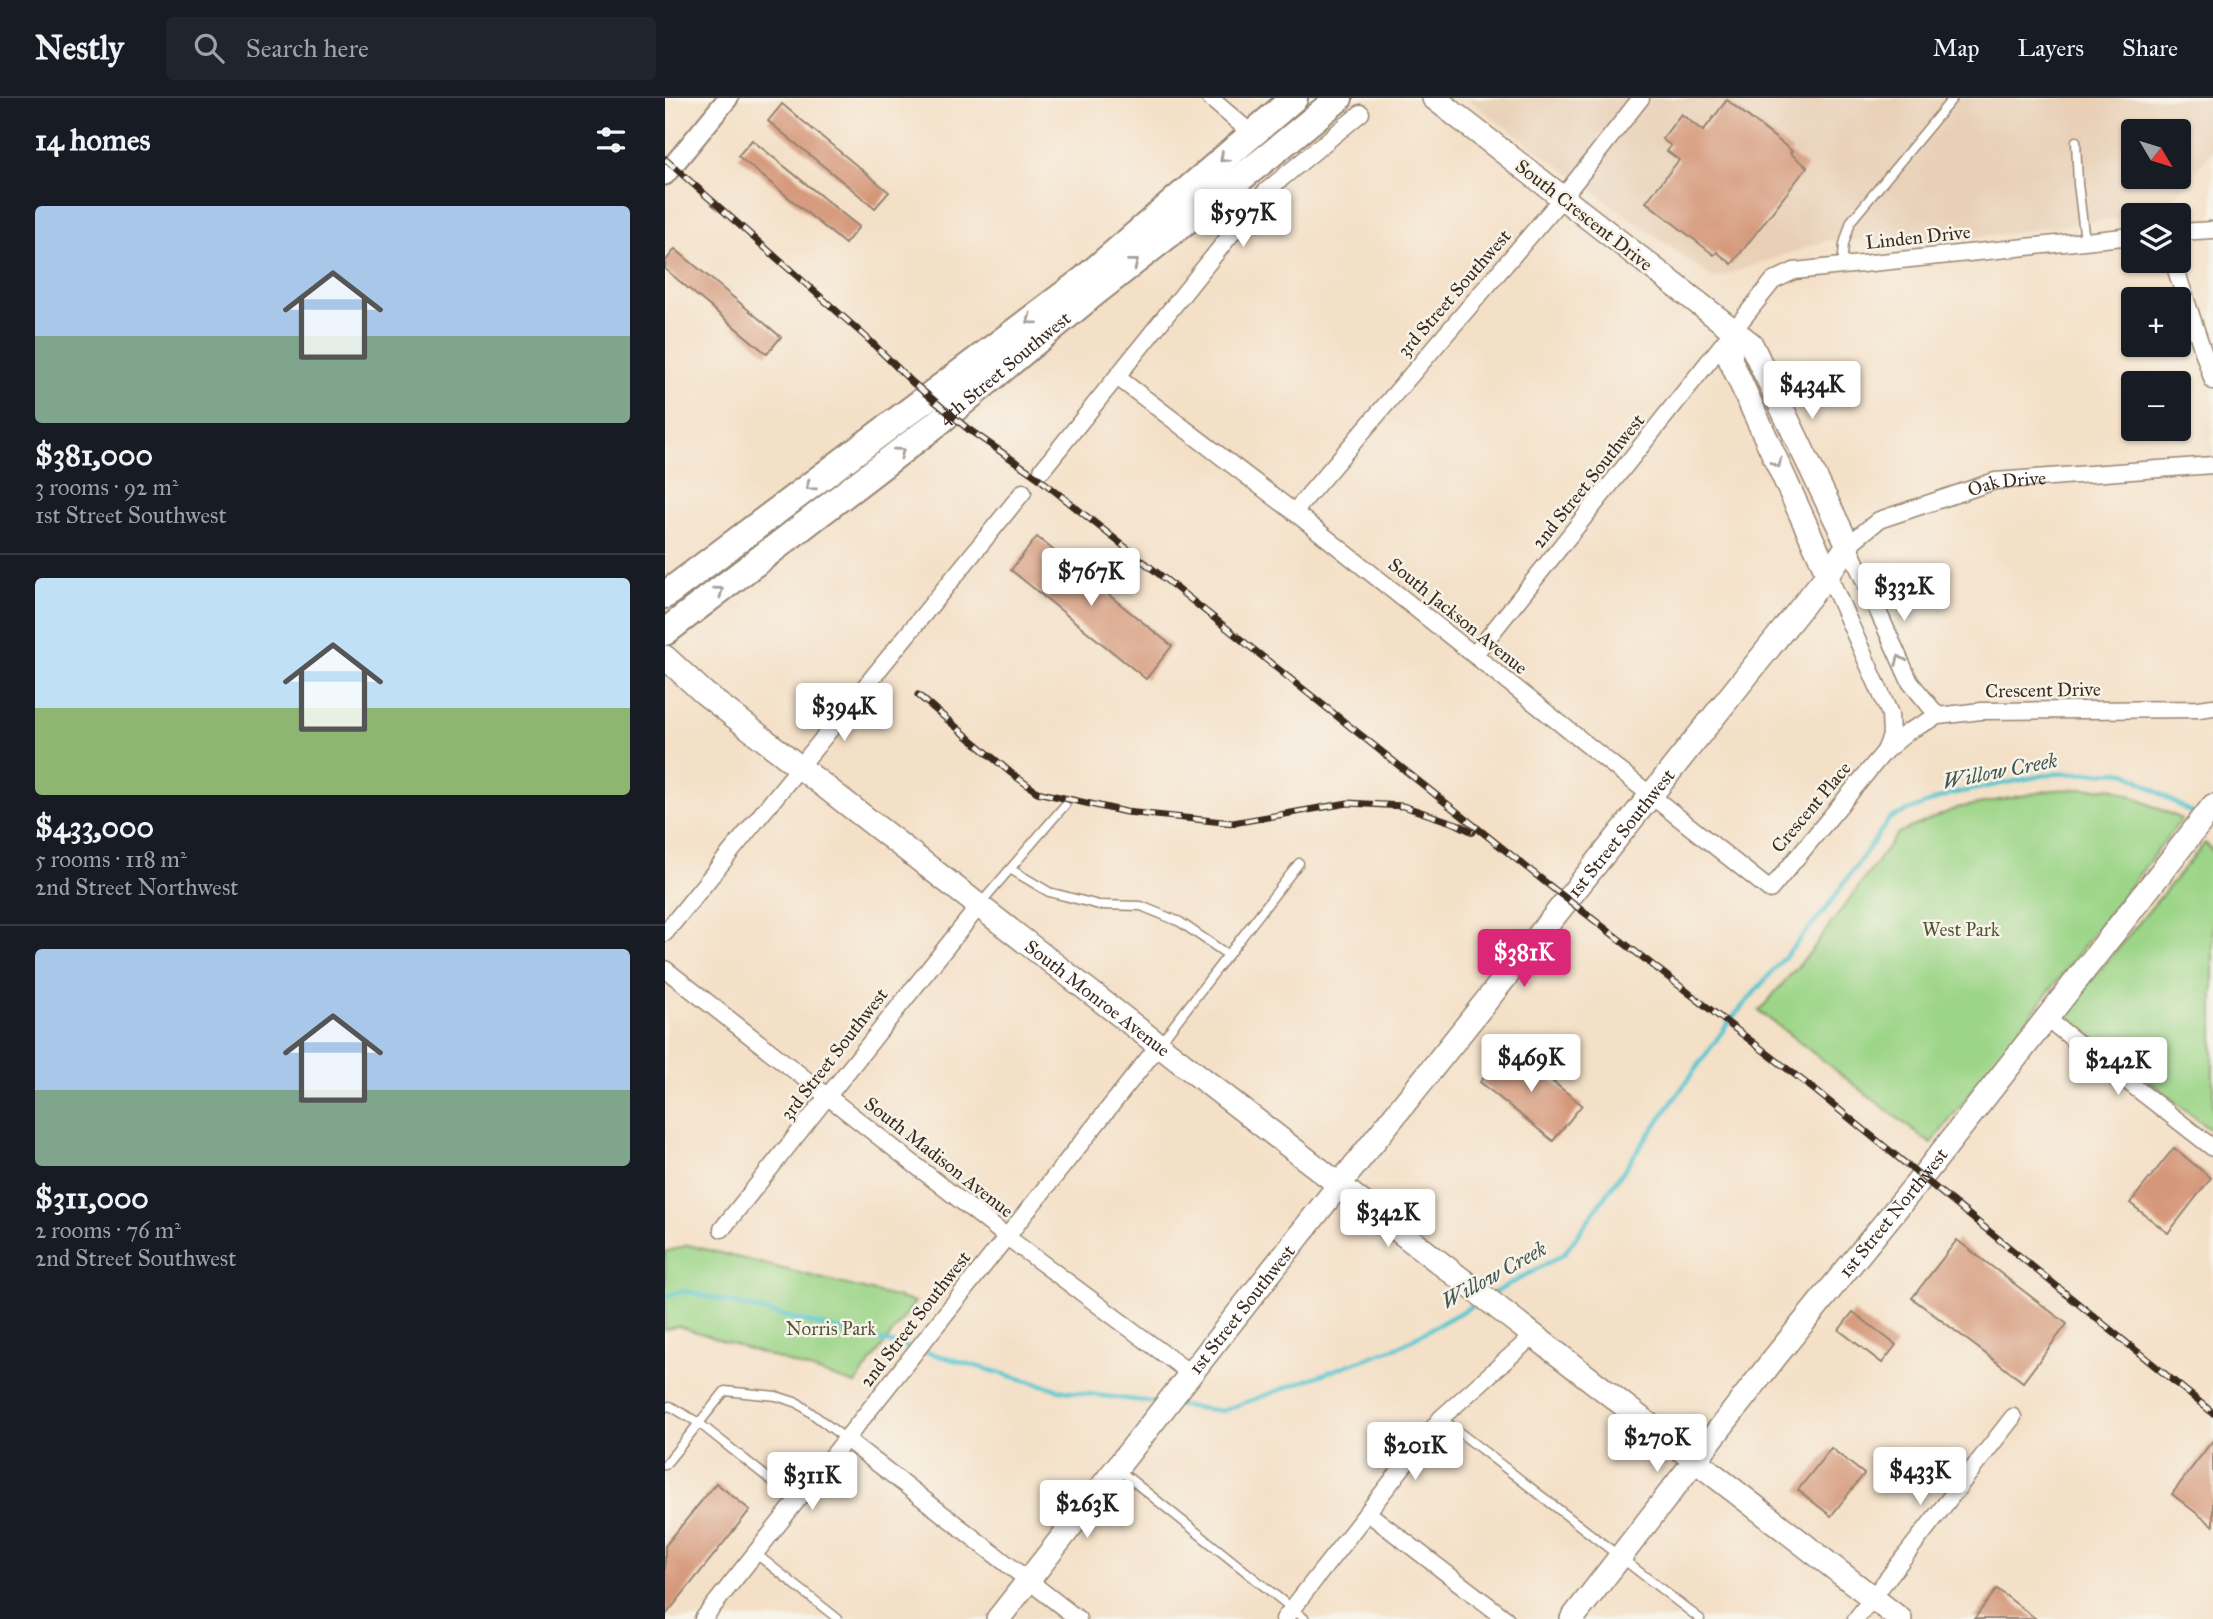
<!DOCTYPE html>
<meta charset="utf-8">
<style>
body{margin:0;font-family:"IM FELL Great Primer",serif;background:#20242c;color:#f1f3f6;height:100vh;display:flex;flex-direction:column;font-size:26px;white-space:nowrap}
*{box-sizing:border-box;margin:0}
p{font-size:23px;color:#9ea1a6}
.icon{flex:none;width:38px;height:38px;fill:none;stroke:currentColor;stroke-width:2;stroke-linecap:round;stroke-linejoin:round}
.map{position:relative;flex:1;overflow:hidden}
.details{display:flex;flex-direction:column;background:#171b24;width:665px}
.details>*{flex:none}
.needle{width:46px;rotate:128deg}
.tools{position:absolute;left:1456px;top:21px;display:grid;gap:14px}
.tools a{display:grid;place-items:center;width:70px;height:70px;border-radius:7px;background:#171b24;box-shadow:0 2px 5px #0004;font-size:35px}
.price{position:absolute;translate:-50% -60px;padding:0 16px;border-radius:7px;background:#fff;color:#222;font-size:23px;line-height:46px;filter:drop-shadow(0 2px 4px #0008)}
.price::after{content:'';position:absolute;left:50%;top:42px;width:21px;height:16px;margin-left:-10px;background:inherit;clip-path:polygon(0 0,100% 0,50% 100%)}
.price.selected{background:#db2777;color:#fff}
ul{padding:0;list-style:none}
li{display:grid;align-content:center;gap:14px;height:371px;padding:0 35px}
li+li{border-top:2px solid #363941}
li span{display:grid;place-items:center;height:217px;border-radius:7px;color:#555}
li>.icon{margin-inline-start:auto}
span .icon{width:126px;height:126px;fill:#fffc;stroke-width:1}
li b{font-size:30px}
h2{display:flex;justify-content:space-between;align-items:center;height:84px;padding:0 35px;font-size:30px}
header{display:flex;align-items:center;gap:42px;box-sizing:border-box;height:98px;padding:0 35px;background:#171b24;border-bottom:2px solid #363941}
header strong{font-size:33px}
nav{display:flex;gap:38px;margin-inline-start:auto;font-size:24px}
.search{width:490px;height:63px;background:#20242c;display:flex;align-items:center;gap:18px;box-sizing:border-box;padding:0 24px;border-radius:7px;color:#9ea1a6;font-size:26px}
main{display:flex;flex:1;min-height:0}
.map>svg:first-child{display:block}
.built{fill:#e8cfb5;fill-rule:evenodd}
.green{fill:#9cd588;stroke:#6c8053;stroke-width:2}
.lines{fill:none;stroke-linecap:round;stroke-linejoin:round}
.stream{stroke:#59c6d0;stroke-width:4.5}
.building{fill:#d59779}
.service-casing{stroke:#988572;stroke-width:11}
.minor-casing{stroke:#988572;stroke-width:19}
.tertiary-casing{stroke:#988572;stroke-width:23}
.secondary-casing{stroke:#988572;stroke-width:26}
.primary-casing{stroke:#988572;stroke-width:30}
.service{stroke:#fff;stroke-width:8}
.minor{stroke:#fff;stroke-width:16}
.tertiary{stroke:#fff;stroke-width:19}
.secondary{stroke:#fff;stroke-width:23}
.primary{stroke:#fff;stroke-width:26}
.rail-casing{stroke:#3b2a1e;stroke-width:7}
.rail{stroke:#f7f3e8;stroke-width:4.5;stroke-dasharray:13;stroke-linecap:butt}
.oneway{stroke:#a79f9a}
.labels{text-anchor:middle;dominant-baseline:central;stroke-width:5;stroke-linejoin:round;paint-order:stroke}
.street-label{font-size:19px;fill:#3b2a1e;stroke:#f7f3e8}
.park-label{font-size:19px;fill:#535538;stroke:#f7f3e8}
.water-label{font-size:21px;font-style:italic;fill:#445953;stroke:#f7f3e8}
</style>
<header>
<strong>Nestly</strong>
<div class="search"><svg class="icon" aria-label="search" viewBox="0 0 24 24"><circle cx="10" cy="10" r="6"/><path d="M15 15l6 6"/></svg>Search here</div>
<nav><a>Map</a><a>Layers</a><a>Share</a></nav>
</header>
<main>
<section class="details">
<h2>14 homes<svg class="icon" aria-label="filters" viewBox="0 0 24 24"><path d="M4 7h16M4 17h16"/><circle cx="9" cy="7" r="2"/><circle cx="15" cy="17" r="2"/></svg></h2>
<ul>
<li><span style="background:linear-gradient(#a9c7e8 60%,#7fa58c 0)"><svg class="icon" aria-label="home" viewBox="0 0 24 24"><path d="M3 11l9-7 9 7M6 9v11h12V9"/></svg></span><div><b>$381,000</b><p>3 rooms · 92 m²</p><p>1st Street Southwest</p></div></li>
<li><span style="background:linear-gradient(#bfe0f5 60%,#8fb573 0)"><svg class="icon" aria-label="home" viewBox="0 0 24 24"><path d="M3 11l9-7 9 7M6 9v11h12V9"/></svg></span><div><b>$433,000</b><p>5 rooms · 118 m²</p><p>2nd Street Northwest</p></div></li>
<li><span style="background:linear-gradient(#a9c7e8 65%,#7fa58c 0)"><svg class="icon" aria-label="home" viewBox="0 0 24 24"><path d="M3 11l9-7 9 7M6 9v11h12V9"/></svg></span><div><b>$311,000</b><p>2 rooms · 76 m²</p><p>2nd Street Southwest</p></div></li>
</ul>
</section>
<div class="map">
<svg width="1548" height="1521" viewBox="0 0 1548 1521">
<rect width="100%" height="100%" fill="#f7f3e8"/>
<filter id="ink" filterUnits="userSpaceOnUse"><feTurbulence type="fractalNoise" baseFrequency=".0143" numOctaves="2"/><feDisplacementMap in="SourceGraphic" scale="14" xChannelSelector="R" yChannelSelector="G"/><feConvolveMatrix kernelMatrix="1 2 1 2 8 2 1 2 1" color-interpolation-filters="sRGB"/></filter>
<filter id="wash" filterUnits="userSpaceOnUse"><feTurbulence type="fractalNoise" baseFrequency=".00686" numOctaves="4" result="noise"/><feDisplacementMap in="SourceGraphic" scale="28" xChannelSelector="R" yChannelSelector="G"/><feGaussianBlur stdDeviation="1.57" result="paint"/><feColorMatrix in="noise" values="0 0 0 0 0 0 0 0 0 0 0 0 0 0 0 0 0 1.4 0 .05"/><feComposite in="paint" operator="in"/></filter>
<g filter="url(#wash)">
<rect width="100%" height="100%" fill="#f4e0c7"/>
<!-- built -->
<path class="built" d="M 801,0 L 1548,0 L 1548,52 L 1505,105 L 1486,116 L 1266,145 L 1163,142 L 1049,181 ZM 1468,33 L 1514,33 L 1514,79 L 1468,79 Z"/>
<!-- green -->
<g class="green">
<polygon points="1448,690 1517,721 1266,1046 1094,913 1146,853 1233,735 1292,710 1388,692"/>
<polygon points="1540,745 1548,753 1548,1034 1402,918 1405,908"/>
<polygon points="23,1147 250,1204 190,1286 13,1228 0,1232 0,1154"/>
</g>
<g class="lines">
<!-- stream -->
<g class="stream">
<polyline points="827,1196 899,1156 1064,924 1160,812 1225,720 1286,696 1386,676 1460,674 1532,718"/>
<polyline points="0,1198 20,1193 249,1251"/>
<polyline points="257,1253 399,1293 494,1305"/>
<polyline points="510,1307 557,1313 735,1248 814,1204"/>
</g>
</g>
<g id="blocks">
<!-- building -->
<g class="building">
<polygon points="1062,2 1127,53 1125,55 1142,69 1067,166 1052,154 1049,157 981,104 1014,62 1002,53 1006,48 997,41 1016,16 1038,33"/>
<polygon points="117,6 224,94 210,110 103,23"/>
<polygon points="87,42 194,129 180,146 73,58"/>
<polygon points="10,151 116,239 102,256 0,171 0,164"/>
<polygon points="372,439 507,548 481,581 346,472"/>
<polygon points="843,948 917,1007 888,1043 815,984"/>
<polygon points="1509,1050 1546,1080 1503,1135 1465,1105"/>
<polygon points="1292,1142 1402,1226 1358,1284 1247,1200"/>
<polygon points="1188,1214 1231,1247 1217,1265 1174,1232"/>
<polygon points="1548,1342 1548,1428 1507,1396"/>
<polygon points="1166,1350 1199,1376 1166,1418 1133,1392"/>
<polygon points="51,1385 85,1412 0,1518 0,1448"/>
<polygon points="1332,1491 1371,1521 1309,1521"/>
</g>
</g>
</g>
<g filter="url(#ink)">
<use href="#blocks" fill-opacity="0" stroke="#988572" stroke-width="2"/>
<g class="lines">
<defs>
<g id="service">
<polyline points="1411,43 1413,86 1420,143"/>
<polyline points="1177,169 1179,146 1186,123 1288,0"/>
<polyline points="345,771 384,794 434,807 476,808 515,824 563,857"/>
<polyline points="315,806 400,707"/>
<polyline points="495,945 634,765"/>
<polyline points="0,1309 5,1308 34,1325 132,1403"/>
<polyline points="776,1320 1035,1521"/>
<polyline points="0,1367 60,1293 111,1298 133,1305 181,1341"/>
<polyline points="454,1372 640,1521"/>
<polyline points="90,1455 173,1521"/>
</g>
<g id="minor">
<polyline points="545,0 586,35"/>
<polyline points="1514,134 1548,132"/>
<polyline points="1508,163 1548,283"/>
<polyline points="452,279 629,414 1105,792 1220,653 1244,633 1273,618 1316,613 1534,611 1548,609"/>
<polyline points="377,372 600,94 696,15"/>
<polyline points="629,414 898,99 976,0"/>
<polyline points="1163,476 1225,616 1226,638 1220,653"/>
<polyline points="809,557 1108,183 1129,173 1468,138"/>
<path id="s1" d="M 1273,618 L 1245,584 L 1183,447 L 1214,422 L 1330,383 L 1548,367"/>
<polyline points="0,835 358,394"/>
<polyline points="0,871 342,1139 526,1276"/>
<polyline points="1381,920 1548,1050"/>
<polyline points="57,1131 314,808"/>
<polyline points="181,1341 413,1521"/>
<polyline points="703,1415 841,1521"/>
<polyline points="38,1521 494,947"/>
<polyline points="619,1521 776,1320 869,1237"/>
<polyline points="1191,1521 1348,1319"/>
</g>
<polyline id="tertiary" points="0,77 63,0"/>
<g id="secondary">
<polyline points="1069,234 1065,261 1163,476"/>
<path id="s2" d="M 0,559 L 39,595 L 1235,1521"/>
<path id="s3" d="M 333,1521 L 674,1087 L 1163,476 L 1183,447 L 1086,246 L 769,0"/>
<path id="s4" d="M 907,1521 L 1111,1258 L 1258,1078 L 1548,708"/>
</g>
<g id="primary">
<polyline points="0,497 417,183 629,0"/>
<path id="s5" d="M 0,534 L 270,327 L 428,196 L 605,57 L 674,0"/>
</g>
</defs>
<!-- service casing -->
<use href="#service" class="service-casing"/>
<!-- minor casing -->
<use href="#minor" class="minor-casing"/>
<!-- tertiary casing -->
<use href="#tertiary" class="tertiary-casing"/>
<!-- secondary casing -->
<use href="#secondary" class="secondary-casing"/>
<!-- primary casing -->
<use href="#primary" class="primary-casing"/>
<!-- service -->
<use href="#service" class="service"/>
<!-- minor -->
<use href="#minor" class="minor"/>
<!-- tertiary -->
<use href="#tertiary" class="tertiary"/>
<!-- secondary -->
<use href="#secondary" class="secondary"/>
<!-- primary -->
<use href="#primary" class="primary"/>
<defs>
<g id="rail">
<polyline points="0,61 202,240 247,284 303,331 371,378 885,788 1151,993 1548,1315"/>
<polyline points="253,597 346,675 372,694 461,714 568,725 683,705 738,708 792,726 808,734"/>
</g>
</defs>
<!-- rail casing -->
<use href="#rail" class="rail-casing"/>
<!-- rail -->
<use href="#rail" class="rail"/>
</g>
<!-- one-way arrows -->
<defs><path id="oneway-chevron" d="M-2-3.5L2.5 0L-2 3.5" fill="none" stroke-width="1.6" stroke-linecap="round" stroke-linejoin="round" transform="scale(1.75)"/></defs>
<g class="oneway">
<use href="#oneway-chevron" transform="translate(559 60) rotate(138)"/>
<use href="#oneway-chevron" transform="translate(469 165) rotate(-38)"/>
<use href="#oneway-chevron" transform="translate(366 222) rotate(143)"/>
<use href="#oneway-chevron" transform="translate(235 354) rotate(-37)"/>
<use href="#oneway-chevron" transform="translate(1112 365) rotate(65)"/>
<use href="#oneway-chevron" transform="translate(145 388) rotate(143)"/>
<use href="#oneway-chevron" transform="translate(54 493) rotate(-37)"/>
<use href="#oneway-chevron" transform="translate(1235 562) rotate(-114)"/>
</g>
</g>
<g class="labels">
<!-- street labels -->
<g class="street-label">
<text transform="translate(919 117) rotate(38)">South Crescent Drive</text>
<text transform="translate(1253 139) rotate(-6)">Linden Drive</text>
<text transform="translate(789 195) rotate(-49)">3rd Street Southwest</text>
<text stroke="none"><textPath href="#s5" startOffset="430">4th Street Southwest</textPath></text>
<text transform="translate(923 383) rotate(-51)">2nd Street Southwest</text>
<text stroke="none"><textPath href="#s1" startOffset="368">Oak Drive</textPath></text>
<text transform="translate(793 518) rotate(39)">South Jackson Avenue</text>
<text transform="translate(1378 592) rotate(-1)">Crescent Drive</text>
<text transform="translate(1146 709) rotate(-50)">Crescent Place</text>
<text stroke="none"><textPath href="#s3" startOffset="1003">1st Street Southwest</textPath></text>
<text stroke="none"><textPath href="#s2" startOffset="551">South Monroe Avenue</textPath></text>
<text transform="translate(169 956) rotate(-52)">3rd Street Southwest</text>
<text transform="translate(274 1059) rotate(38)">South Madison Avenue</text>
<text stroke="none"><textPath href="#s4" startOffset="518">1st Street Northwest</textPath></text>
<text stroke="none"><textPath href="#s3" startOffset="394">1st Street Southwest</textPath></text>
<text transform="translate(250 1221) rotate(-52)">2nd Street Southwest</text>
</g>
<!-- park labels -->
<g class="park-label">
<text x="1296" y="831">West Park</text>
<text x="166" y="1230">Norris Park</text>
</g>
<!-- water labels -->
<g class="water-label">
<text transform="translate(1335 673) rotate(-11)">Willow Creek</text>
<text transform="translate(829 1177) rotate(-29)">Willow Creek</text>
</g>
</g>
</svg>
<div class="tools">
<a><svg class="needle" viewBox="-14 -14 28 28"><path d="M0-13l5 13h-10z" fill="#e53935"/><path d="M0 13l5-13h-10z" fill="#9ea1a6"/></svg></a>
<a><svg class="icon" aria-label="layers" viewBox="0 0 24 24"><path d="M12 4l9 5-9 5-9-5zM3 14l9 5 9-5"/></svg></a>
<a>+</a>
<a>−</a>
</div>
<b class="price" style="left:578px;top:151px">$597K</b>
<b class="price" style="left:1147px;top:323px">$434K</b>
<b class="price" style="left:426px;top:510px">$767K</b>
<b class="price" style="left:1239px;top:525px">$332K</b>
<b class="price" style="left:179px;top:645px">$394K</b>
<b class="price selected" style="left:859px;top:891px">$381K</b>
<b class="price" style="left:866px;top:996px">$469K</b>
<b class="price" style="left:1453px;top:999px">$242K</b>
<b class="price" style="left:723px;top:1151px">$342K</b>
<b class="price" style="left:992px;top:1376px">$270K</b>
<b class="price" style="left:750px;top:1384px">$201K</b>
<b class="price" style="left:1255px;top:1409px">$433K</b>
<b class="price" style="left:147px;top:1414px">$311K</b>
<b class="price" style="left:422px;top:1442px">$263K</b>
</div>
</main>
